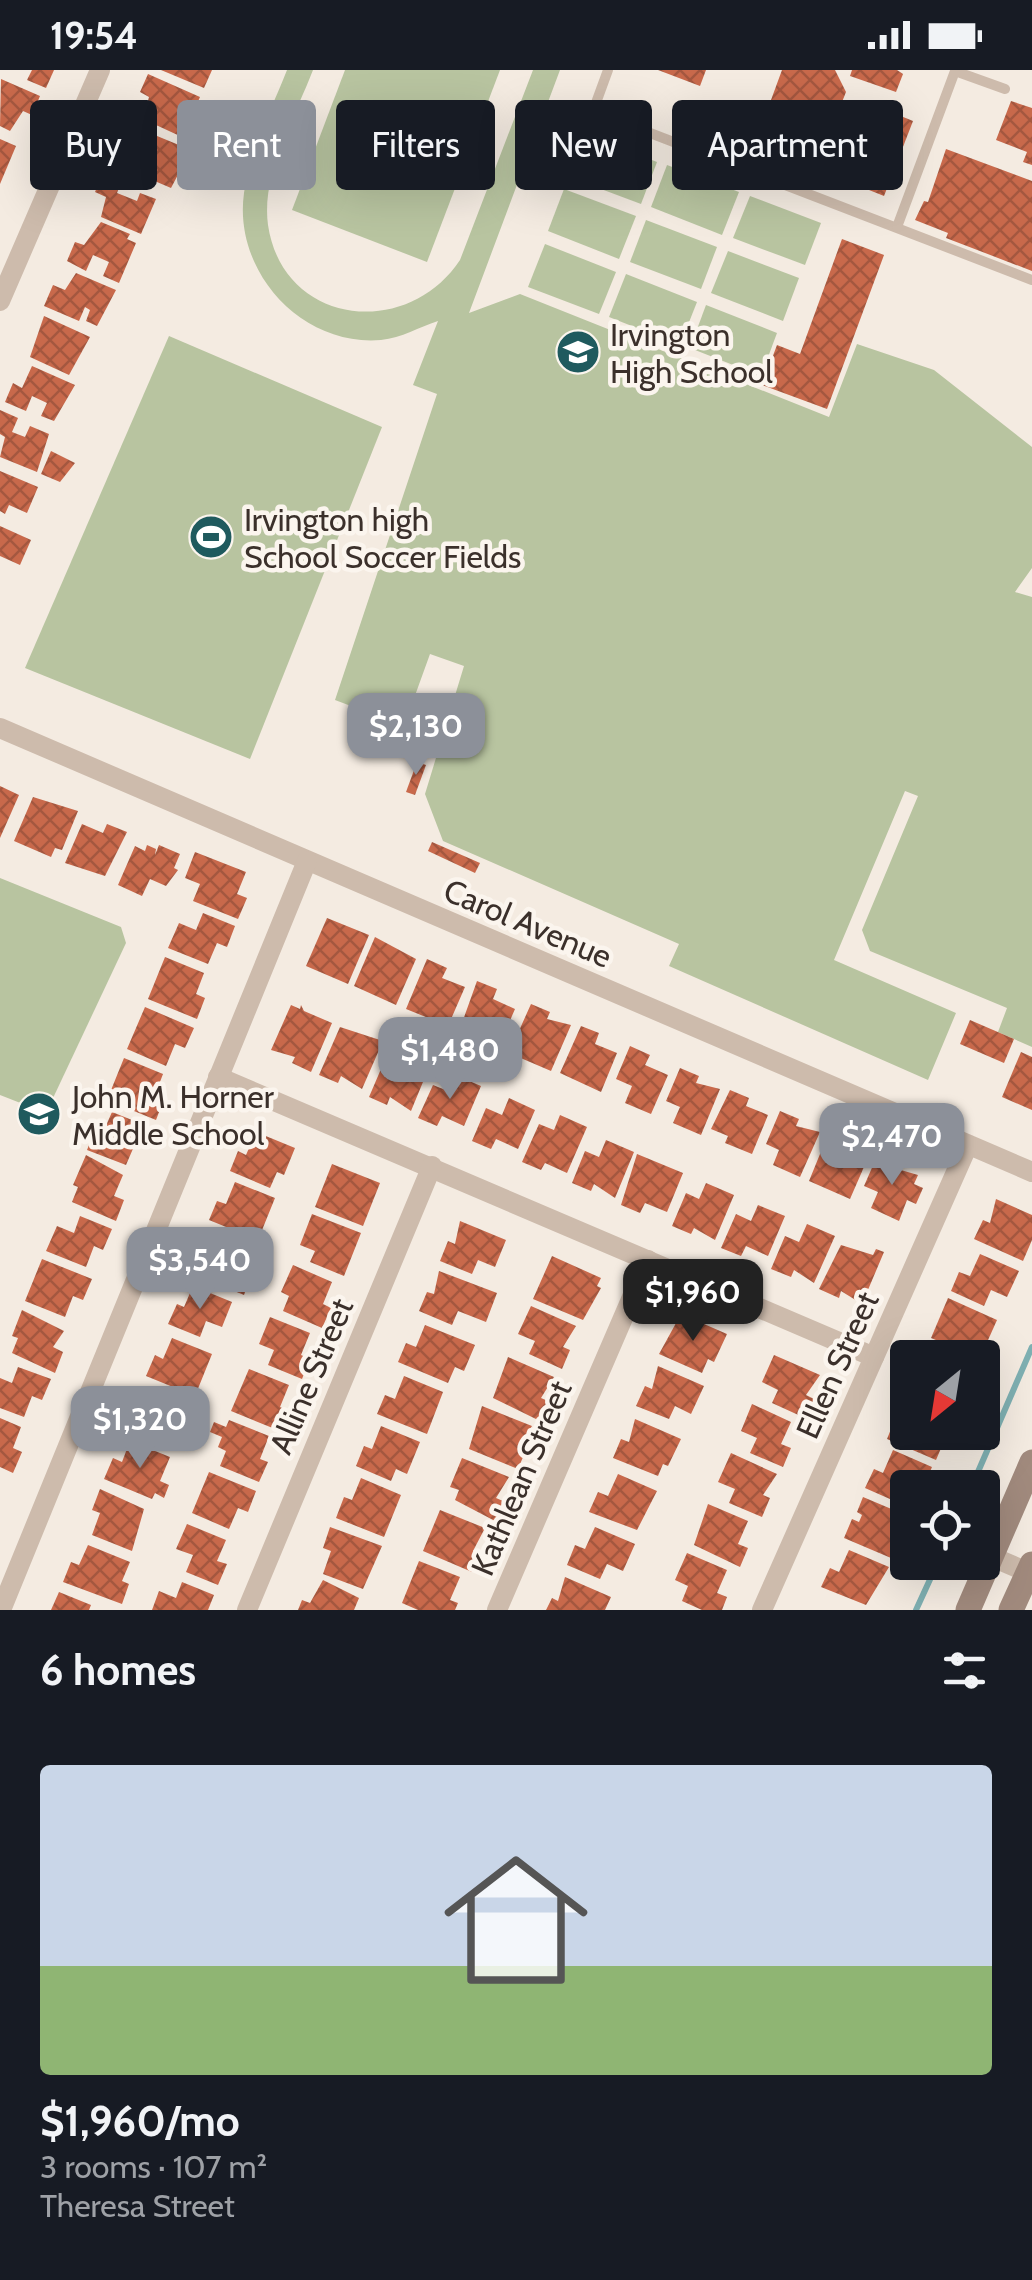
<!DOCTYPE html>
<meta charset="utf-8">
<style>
body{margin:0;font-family:Cabin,sans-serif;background:#20242c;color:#f1f3f6;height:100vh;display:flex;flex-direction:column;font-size:38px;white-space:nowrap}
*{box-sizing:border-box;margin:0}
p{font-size:32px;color:#9ea1a6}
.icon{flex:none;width:55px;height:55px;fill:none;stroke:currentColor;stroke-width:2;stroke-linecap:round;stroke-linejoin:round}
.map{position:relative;height:1540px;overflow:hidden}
.drawer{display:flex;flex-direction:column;background:#171b24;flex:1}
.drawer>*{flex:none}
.top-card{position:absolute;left:30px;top:30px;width:972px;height:90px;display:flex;gap:20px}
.needle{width:65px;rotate:210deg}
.buttons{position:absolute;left:890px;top:1270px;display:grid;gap:20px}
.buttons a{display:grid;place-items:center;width:110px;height:110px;border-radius:10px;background:#171b24;box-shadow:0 10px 40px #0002;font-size:50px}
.price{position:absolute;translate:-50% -85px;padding:0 22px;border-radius:20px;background:#8c9099;color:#fff;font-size:32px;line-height:65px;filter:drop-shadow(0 2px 5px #0008)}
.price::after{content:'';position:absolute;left:50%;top:60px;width:30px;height:22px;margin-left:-15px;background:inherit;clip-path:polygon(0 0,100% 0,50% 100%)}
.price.active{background:#222;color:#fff}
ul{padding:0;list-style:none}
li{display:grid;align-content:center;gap:20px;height:530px;padding:0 40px}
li+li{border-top:2px solid #363941}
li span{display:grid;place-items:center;height:310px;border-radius:10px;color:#555}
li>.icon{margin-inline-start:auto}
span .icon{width:180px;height:180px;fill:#fffc;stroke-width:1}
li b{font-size:42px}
h2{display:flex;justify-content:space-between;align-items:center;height:120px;padding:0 40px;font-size:42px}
.chip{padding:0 35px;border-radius:10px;background:#171b24;box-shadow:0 10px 40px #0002;font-size:35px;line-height:90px}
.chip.active{background:#8c9099;color:#fff}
.status{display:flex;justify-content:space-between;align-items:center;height:70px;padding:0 50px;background:#171b24;direction:ltr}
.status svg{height:28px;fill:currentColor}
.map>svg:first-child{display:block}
.grass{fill:#b8c4a0}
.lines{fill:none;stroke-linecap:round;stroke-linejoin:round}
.stream{stroke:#7fb0b2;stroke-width:6}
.building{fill:url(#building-cross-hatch)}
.service{stroke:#cdbbac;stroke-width:10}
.minor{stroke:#cdbbac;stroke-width:20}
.secondary{stroke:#a18a7d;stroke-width:25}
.labels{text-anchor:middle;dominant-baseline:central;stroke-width:9;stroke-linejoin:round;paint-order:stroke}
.poi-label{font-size:32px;fill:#3b302b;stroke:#fbf5ee;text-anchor:start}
.street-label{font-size:32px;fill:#3b302b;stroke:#fbf5ee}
</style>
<div class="status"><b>19:54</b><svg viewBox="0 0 49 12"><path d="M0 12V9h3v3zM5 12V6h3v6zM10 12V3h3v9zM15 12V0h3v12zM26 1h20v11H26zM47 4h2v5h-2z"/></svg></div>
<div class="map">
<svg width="1032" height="1540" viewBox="0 0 1032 1540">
<defs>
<pattern id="building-cross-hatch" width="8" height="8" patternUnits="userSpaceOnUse" patternTransform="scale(2.5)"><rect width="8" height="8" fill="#c8694b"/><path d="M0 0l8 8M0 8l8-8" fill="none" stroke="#a4573f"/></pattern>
</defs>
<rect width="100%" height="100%" fill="#f4ebe1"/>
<!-- grass -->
<g class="grass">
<path d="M 287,0 L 313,0 C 295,47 261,104 268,155 C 283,256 407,270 460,190 L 533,0 L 560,0 L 469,243 L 520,224 L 829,347 L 857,274 L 934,300 L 1032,377 L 1032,498 L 1015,522 L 1032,527 L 1032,977 L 998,962 L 1007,938 L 870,881 L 862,860 L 918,726 L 905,721 L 834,890 L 956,943 L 928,1010 L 669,896 L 679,874 L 443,771 L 425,724 L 464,596 L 430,584 L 404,656 L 335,630 L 437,324 L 413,315 L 438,251 C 419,257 402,268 381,270 C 301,277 233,201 244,123 C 249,81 272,39 287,0 Z"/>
<polygon points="345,0 500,0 427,192 292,140"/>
<polygon points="586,64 657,92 641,134 569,107"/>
<polygon points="667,95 739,122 722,165 651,137"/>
<polygon points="564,119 636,146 619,189 548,161"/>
<polygon points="750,126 821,153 805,195 733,168"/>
<polygon points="646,150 717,177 701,219 630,192"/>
<polygon points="545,174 616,202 599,244 528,217"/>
<polygon points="728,181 799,208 783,251 711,223"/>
<polygon points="626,204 697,232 680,275 609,247"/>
<polygon points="706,235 777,263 761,306 690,278"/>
<polygon points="169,266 382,357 250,689 25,598"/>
<polygon points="0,808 121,857 126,873 46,1043 0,1025"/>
</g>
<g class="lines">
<!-- stream -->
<g class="stream">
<polyline points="971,1418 1032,1277"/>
<polyline points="916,1540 938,1492"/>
</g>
</g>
<!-- building -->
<g class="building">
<polygon points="32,0 54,0 46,18 27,10"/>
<polygon points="161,0 212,0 204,18"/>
<polygon points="658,0 706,0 700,16"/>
<polygon points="782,0 835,0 846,22 842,32 850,35 843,53 835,50 834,54 844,58 826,106 753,79"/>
<polygon points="852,0 897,0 903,4 896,22 850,6"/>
<polygon points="148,4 200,27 182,67 143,49 149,27 140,22"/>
<polygon points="1,9 40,26 32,45 23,41 10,61 0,56"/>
<polygon points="864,31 913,51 884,126 834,106"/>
<polygon points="1011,31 1032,38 1032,95 1023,92 1027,82 996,70"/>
<polygon points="128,54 191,80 171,118 150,109 156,96 138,88 132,103 111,94"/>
<polygon points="0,69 16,76 0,114"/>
<polygon points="946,79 1032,111 1032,201 946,168 948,163 915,150 924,131 928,132"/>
<polygon points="104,100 123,108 117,123 137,131 140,123 156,129 141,164 101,147 106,127 95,122"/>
<polygon points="101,152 130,164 127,169 136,173 119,213 103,206 109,192 93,185 86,201 67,191 75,172 84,175"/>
<polygon points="842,169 884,185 827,339 762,315 777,275 800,284"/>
<polygon points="76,203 116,220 97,256 86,251 90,240 85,237 79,251 44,236 53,215 65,220"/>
<polygon points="44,246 90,267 69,305 30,287"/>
<polygon points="32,296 75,315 54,351 41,346 47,333 32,326 26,341 5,332 13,313 22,318"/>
<polygon points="0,340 18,348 12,362 25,367 30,356 49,364 37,402 0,387 5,367 0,364"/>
<polygon points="51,381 75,393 60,412 41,404"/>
<polygon points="0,401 38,417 27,443 9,435 5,444 0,441"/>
<polygon points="0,456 31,470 20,495 0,486"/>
<polygon points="417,692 426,695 415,725 406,722"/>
<polygon points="0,716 19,725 0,768"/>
<polygon points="33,727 78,741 62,780 55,778 51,787 14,771"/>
<polygon points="82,754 103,763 107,754 127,762 105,806 65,793"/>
<polygon points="432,772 480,793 475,803 428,781"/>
<polygon points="147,775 156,779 155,785 159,775 180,784 174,798 178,800 166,816 150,809 142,826 118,815 135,776 145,781"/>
<polygon points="195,782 246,802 237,824 247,828 238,849 193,831 200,814 185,808"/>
<polygon points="203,843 235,856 227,877 217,873 208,894 168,878 179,853 196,860"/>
<polygon points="327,848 369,865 348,914 306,896"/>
<polygon points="375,867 416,889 396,935 354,916"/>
<polygon points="165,887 204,903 196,924 205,928 197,949 148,929"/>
<polygon points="427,889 447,898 442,908 465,917 448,956 406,939"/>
<polygon points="477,911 497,919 493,929 515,939 498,978 472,967 475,959 462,953"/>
<polygon points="531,934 550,942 547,949 571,955 551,1001 509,983"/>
<polygon points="291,935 300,939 301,935 304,941 332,953 311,1002 292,993 295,987 271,980"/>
<polygon points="145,937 194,958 185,978 175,974 166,996 127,979"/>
<polygon points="970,950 1014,969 1004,993 960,974"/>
<polygon points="581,956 599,963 595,974 617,983 601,1022 560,1003"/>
<polygon points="340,957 383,971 362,1019 341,1006 338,1013 319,1005"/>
<polygon points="630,976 650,985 645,995 668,1005 651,1044 625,1033 632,1016 616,1009"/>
<polygon points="390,978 430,995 411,1041 390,1027 387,1035 369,1027"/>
<polygon points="1021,982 1032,987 1032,1040 1002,1027"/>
<polygon points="124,988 163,1004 155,1025 164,1029 156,1050 107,1030"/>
<polygon points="680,998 699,1006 696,1013 720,1019 701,1065 673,1053 680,1037 666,1031"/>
<polygon points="455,1005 481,1016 464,1056 442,1046 437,1056 418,1048 433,1015 448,1021"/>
<polygon points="730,1020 749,1028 746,1036 768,1045 752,1084 725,1073 728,1066 711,1059"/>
<polygon points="509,1028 535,1040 518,1079 496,1069 491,1079 472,1071 486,1038 502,1045"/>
<polygon points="780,1041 799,1049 796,1056 820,1062 800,1107 773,1095 779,1080 766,1074"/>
<polygon points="112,1042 152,1058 144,1078 135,1074 126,1095 87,1080 97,1055 105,1058"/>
<polygon points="560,1045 587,1057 567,1103 545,1093 541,1100 522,1092 539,1054 554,1060"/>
<polygon points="256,1062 295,1078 284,1105 277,1102 270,1118 230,1101 238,1081 246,1085"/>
<polygon points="829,1062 849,1071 845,1081 867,1090 850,1129 809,1111"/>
<polygon points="606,1070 634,1082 615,1128 594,1114 591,1121 572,1113 585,1081 599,1087"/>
<polygon points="637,1084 683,1103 667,1142 645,1133 640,1143 621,1135"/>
<polygon points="878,1084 897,1092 894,1098 918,1105 914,1114 923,1118 916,1134 907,1130 899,1151 871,1138 878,1122 864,1116"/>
<polygon points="86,1085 123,1105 114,1126 124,1130 116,1151 72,1132 78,1117 73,1115"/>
<polygon points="332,1094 380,1113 363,1156 315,1137"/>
<polygon points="235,1112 275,1128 258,1170 209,1150 217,1131 226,1134"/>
<polygon points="706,1113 734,1125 715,1170 694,1158 691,1164 672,1156 686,1123 699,1129"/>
<polygon points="996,1129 1032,1145 1032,1170 1023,1191 974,1169 983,1150 990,1153"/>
<polygon points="758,1135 785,1146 768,1186 746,1176 741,1186 721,1178 736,1144 751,1151"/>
<polygon points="312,1144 361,1163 344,1206 310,1192 315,1181 300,1175"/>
<polygon points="80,1146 112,1159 103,1180 94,1176 86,1197 46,1181 57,1156 74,1163"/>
<polygon points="460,1151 506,1170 495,1197 478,1190 472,1204 440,1191 448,1171 455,1174"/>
<polygon points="807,1154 835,1166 814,1213 794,1200 791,1207 771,1199 785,1166 799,1172"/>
<polygon points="215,1165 254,1180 245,1203 251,1206 244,1225 190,1203 197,1184 205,1187 205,1173 210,1175"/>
<polygon points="841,1175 873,1185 876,1179 884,1182 862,1234 841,1221 839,1228 819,1219"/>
<polygon points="980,1184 1019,1201 1007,1227 991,1220 984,1236 951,1221 959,1202 970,1206"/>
<polygon points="552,1186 601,1208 597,1216 601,1218 583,1250 533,1229"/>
<polygon points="42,1189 92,1209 83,1230 73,1226 65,1247 25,1231"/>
<polygon points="293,1195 332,1212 323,1234 331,1238 322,1258 283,1241 289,1226 281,1222"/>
<polygon points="439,1201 497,1223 486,1252 458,1241 452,1255 419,1241 427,1222 434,1224"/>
<polygon points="193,1216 232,1232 222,1257 206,1251 200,1267 168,1254 177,1234 184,1237"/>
<polygon points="948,1228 997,1250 980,1288 931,1268"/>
<polygon points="531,1236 576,1256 563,1277 570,1280 562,1299 529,1284 535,1271 518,1264"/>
<polygon points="22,1240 64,1261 53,1277 63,1282 55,1303 12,1283 18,1268 12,1266"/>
<polygon points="681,1244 727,1264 714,1292 708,1289 702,1303 659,1284"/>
<polygon points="270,1247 310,1263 301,1285 310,1289 302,1309 268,1295 274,1280 259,1274"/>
<polygon points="425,1255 475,1275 464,1301 455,1297 448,1313 398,1292 406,1273 416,1277"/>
<polygon points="172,1268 212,1284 195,1326 146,1306 155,1285 163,1289"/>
<polygon points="774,1285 820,1305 806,1325 814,1329 805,1348 772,1333 778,1320 762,1312"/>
<polygon points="508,1287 554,1307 541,1328 548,1331 540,1351 493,1328"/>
<polygon points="658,1296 704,1316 691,1344 675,1336 669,1349 636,1336 645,1316 652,1319"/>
<polygon points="18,1297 51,1309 42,1330 32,1326 24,1347 0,1338 0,1308 12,1313"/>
<polygon points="249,1299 289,1315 280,1337 288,1341 280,1361 231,1341"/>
<polygon points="404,1306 443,1322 427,1364 377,1344 385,1325 395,1329"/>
<polygon points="144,1316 174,1329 168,1344 184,1351 173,1377 134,1361 143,1340 135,1337"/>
<polygon points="908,1330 908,1362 948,1362 936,1390 887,1369 895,1349 902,1352"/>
<polygon points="752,1334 791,1352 781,1374 791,1378 783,1397 750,1383 757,1368 741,1361"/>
<polygon points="482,1336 532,1356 519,1377 526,1380 518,1399 469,1379"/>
<polygon points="0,1348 21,1357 13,1378 22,1382 13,1403 0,1397"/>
<polygon points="635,1349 681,1369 668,1396 663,1394 658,1406 613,1388 621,1369 629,1372"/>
<polygon points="229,1350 269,1366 260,1389 268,1392 259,1412 220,1396 226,1381 218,1377 222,1367 210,1362 214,1352 226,1357"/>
<polygon points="381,1356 420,1372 407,1404 396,1399 391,1411 356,1396 364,1376 372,1379"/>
<polygon points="130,1371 170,1387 160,1411 169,1415 164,1428 155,1423 152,1429 104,1409 113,1388 122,1392"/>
<polygon points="893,1380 932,1397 923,1418 908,1418 908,1437 865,1418 874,1399 883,1403"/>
<polygon points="731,1383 777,1404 763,1425 770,1428 762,1447 729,1433 735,1419 718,1412"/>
<polygon points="462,1388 509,1407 496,1428 503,1431 495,1451 455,1430 459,1420 450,1417"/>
<polygon points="209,1402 256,1421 248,1442 238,1438 229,1459 192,1443"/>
<polygon points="618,1404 657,1421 637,1460 589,1442 598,1422 608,1426"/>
<polygon points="361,1408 401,1425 384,1467 336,1448 344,1427 352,1430"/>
<polygon points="100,1419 144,1439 132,1481 92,1465 100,1443 92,1440"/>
<polygon points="863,1427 908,1446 908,1460 891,1488 844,1468 852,1449 859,1452 862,1445 857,1442"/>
<polygon points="708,1434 748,1451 738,1474 748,1478 740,1497 694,1475"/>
<polygon points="440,1440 485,1458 473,1481 479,1483 472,1502 423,1481"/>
<polygon points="187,1454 226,1470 217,1491 227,1494 218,1515 186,1502 193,1485 176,1479"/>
<polygon points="330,1457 382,1476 363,1519 323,1504 331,1481 323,1478"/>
<polygon points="595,1457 635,1474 623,1501 607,1494 600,1509 567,1495 575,1475 585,1479"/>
<polygon points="88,1475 130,1492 122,1511 129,1514 122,1534 63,1512 71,1492 79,1495"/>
<polygon points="849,1480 889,1497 866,1535 821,1517 830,1498 839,1502"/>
<polygon points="687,1483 727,1500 717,1523 727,1527 722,1540 702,1540 682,1531 688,1516 675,1510"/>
<polygon points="419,1491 460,1507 450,1530 458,1533 455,1540 418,1540 402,1533"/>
<polygon points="565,1507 611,1527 605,1540 546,1540 552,1528 558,1531"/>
<polygon points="323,1510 359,1528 354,1540 298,1540 302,1530 310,1533"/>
<polygon points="182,1512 214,1525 208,1540 152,1540 159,1521 176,1528"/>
<polygon points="59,1522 91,1535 89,1540 51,1540"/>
</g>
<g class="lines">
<!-- service -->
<g class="service">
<polyline points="608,0 593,41 1032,210"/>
<polyline points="897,157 955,1 1005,19"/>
</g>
<!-- minor -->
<g class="minor">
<polyline points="0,231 100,0"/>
<polyline points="0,658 1032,1102"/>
<polyline points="218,1007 874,1287"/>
<polyline points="990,1486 1032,1504"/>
<polyline points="1,1540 307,791"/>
<polyline points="247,1540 432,1096"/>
<polyline points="497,1540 648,1190"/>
<polyline points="762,1540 968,1075"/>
</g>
<!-- secondary -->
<g class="secondary">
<polyline points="968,1540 1032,1392"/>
<polyline points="1011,1540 1032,1494"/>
</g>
</g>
<!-- icons -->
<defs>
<symbol id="school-disc" viewBox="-11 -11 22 22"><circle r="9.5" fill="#1f5a5e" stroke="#fbf5ee"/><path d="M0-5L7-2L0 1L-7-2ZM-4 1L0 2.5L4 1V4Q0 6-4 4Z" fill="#fff"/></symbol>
<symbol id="stadium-disc" viewBox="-11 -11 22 22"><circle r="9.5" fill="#1f5a5e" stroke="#fbf5ee"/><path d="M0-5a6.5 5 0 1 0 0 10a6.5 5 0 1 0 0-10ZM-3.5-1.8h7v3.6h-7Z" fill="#fff"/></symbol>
</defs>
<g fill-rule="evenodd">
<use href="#school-disc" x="553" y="257" width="50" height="50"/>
<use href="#stadium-disc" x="186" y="442" width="50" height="50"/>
<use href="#school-disc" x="14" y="1019" width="50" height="50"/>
</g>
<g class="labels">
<!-- poi labels -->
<g class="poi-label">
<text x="610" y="264">Irvington<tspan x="610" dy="37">High School</tspan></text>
<text x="244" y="449">Irvington high<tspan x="244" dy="37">School Soccer Fields</tspan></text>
<text x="72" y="1026">John M. Horner<tspan x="72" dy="37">Middle School</tspan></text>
</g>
<!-- street labels -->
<g class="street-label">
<text transform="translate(528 853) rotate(23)">Carol Avenue</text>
<text transform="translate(837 1295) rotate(-66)">Ellen Street</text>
<text transform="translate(311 1306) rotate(-67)">Alline Street</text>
<text transform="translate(521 1408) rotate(-67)">Kathlean Street</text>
</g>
</g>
</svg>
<div class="buttons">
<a><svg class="needle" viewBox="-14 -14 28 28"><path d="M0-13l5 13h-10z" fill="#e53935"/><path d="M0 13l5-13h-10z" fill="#9ea1a6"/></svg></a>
<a><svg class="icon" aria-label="locate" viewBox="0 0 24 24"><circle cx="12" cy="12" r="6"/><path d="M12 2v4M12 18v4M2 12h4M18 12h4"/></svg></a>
</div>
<b class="price" style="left:416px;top:708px">$2,130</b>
<b class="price" style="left:450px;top:1032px">$1,480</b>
<b class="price" style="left:892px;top:1118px">$2,470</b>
<b class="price" style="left:200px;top:1242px">$3,540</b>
<b class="price active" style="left:693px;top:1274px">$1,960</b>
<b class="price" style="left:140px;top:1401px">$1,320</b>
<div class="top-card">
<a class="chip">Buy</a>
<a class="chip active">Rent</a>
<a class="chip">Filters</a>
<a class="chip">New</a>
<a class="chip">Apartment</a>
</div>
</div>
<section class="drawer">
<h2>6 homes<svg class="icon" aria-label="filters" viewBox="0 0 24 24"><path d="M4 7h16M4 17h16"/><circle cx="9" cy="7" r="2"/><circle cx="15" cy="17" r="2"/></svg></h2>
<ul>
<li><span style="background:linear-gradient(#c9d6e8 65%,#8fb573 0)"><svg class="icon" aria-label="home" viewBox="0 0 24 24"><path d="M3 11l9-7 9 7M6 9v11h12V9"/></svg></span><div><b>$1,960/mo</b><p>3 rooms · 107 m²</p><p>Theresa Street</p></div></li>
</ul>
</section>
